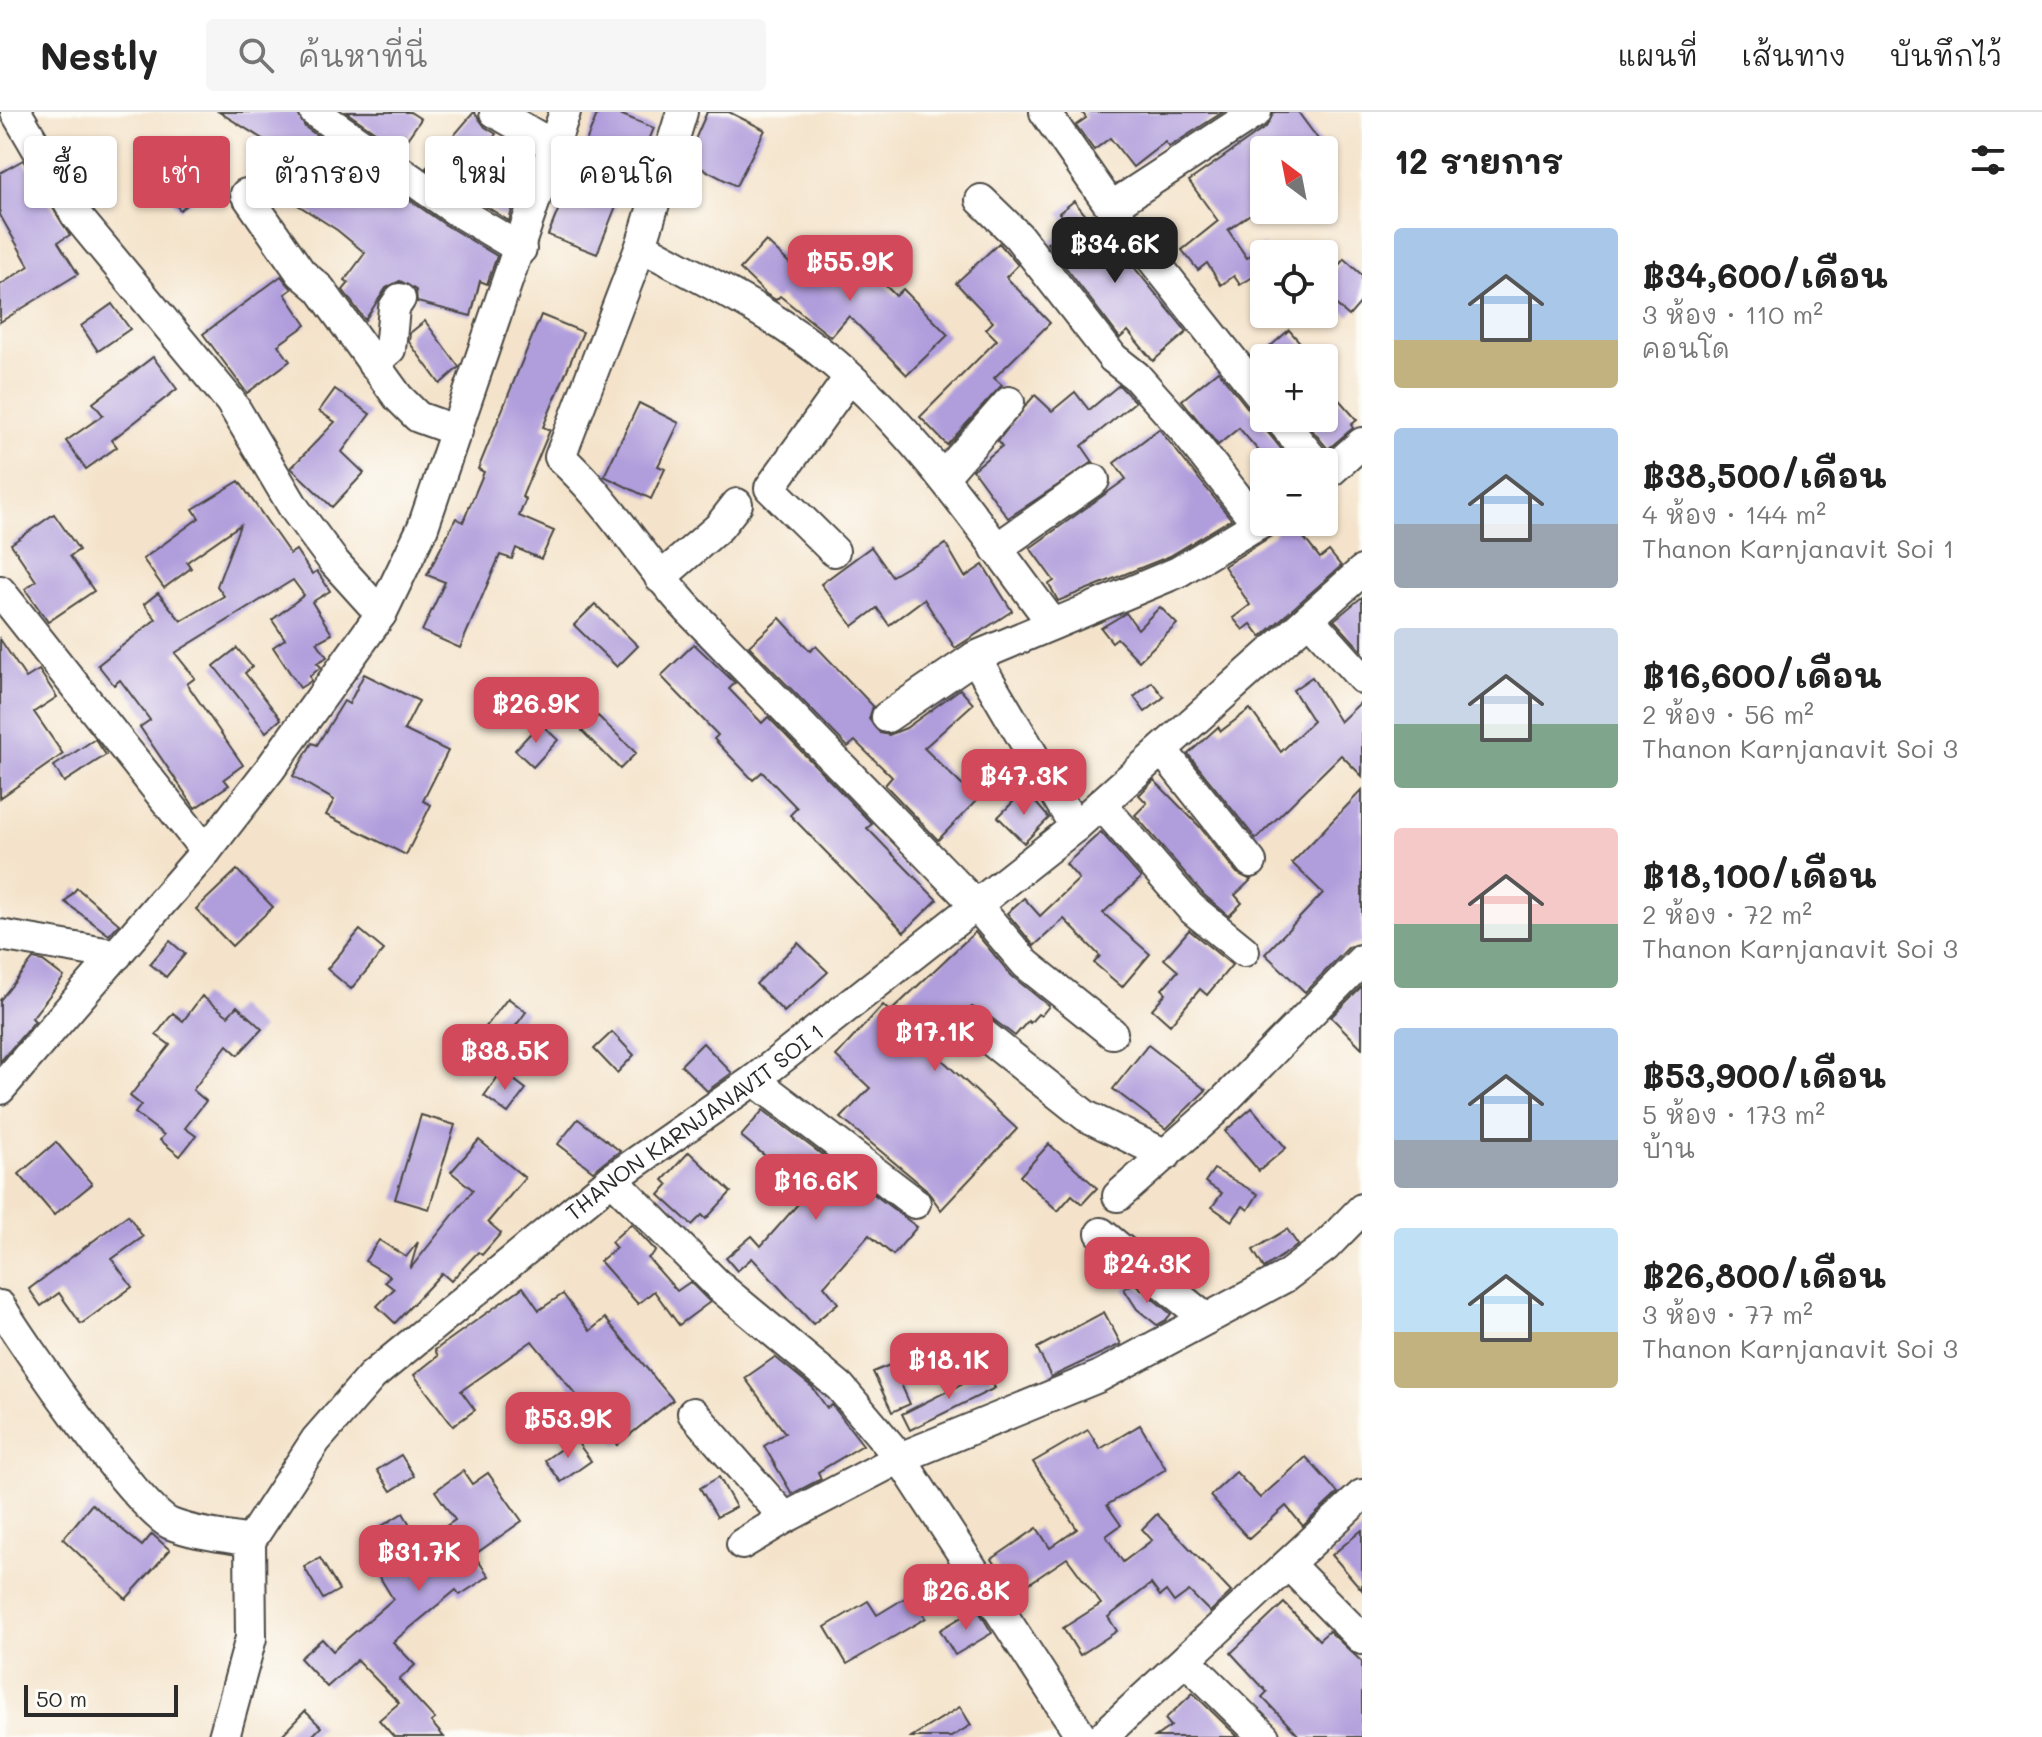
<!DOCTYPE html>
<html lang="th">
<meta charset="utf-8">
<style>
body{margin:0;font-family:Mali,"Playpen Sans Thai",sans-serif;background:#f6f6f6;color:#222;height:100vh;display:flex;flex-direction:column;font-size:30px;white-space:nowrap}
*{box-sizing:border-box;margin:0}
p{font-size:26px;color:#767676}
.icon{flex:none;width:44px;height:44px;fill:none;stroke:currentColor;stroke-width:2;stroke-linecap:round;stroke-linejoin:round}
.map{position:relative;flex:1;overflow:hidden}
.panel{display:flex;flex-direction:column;background:#fff;width:680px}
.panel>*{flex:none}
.guide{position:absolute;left:24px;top:24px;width:760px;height:72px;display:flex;gap:16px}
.needle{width:52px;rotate:328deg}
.buttons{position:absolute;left:1250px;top:24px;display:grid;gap:16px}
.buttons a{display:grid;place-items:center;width:88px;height:88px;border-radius:8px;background:#fff;box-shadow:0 2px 6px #0004;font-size:40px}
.scale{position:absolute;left:24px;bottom:20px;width:154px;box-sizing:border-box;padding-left:8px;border:4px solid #2b2b2b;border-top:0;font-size:22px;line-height:28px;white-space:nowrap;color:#2b2b2b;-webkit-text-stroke:6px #fdfcf7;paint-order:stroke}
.price{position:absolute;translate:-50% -68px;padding:0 18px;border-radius:16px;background:#d1495b;color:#fff;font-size:26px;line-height:52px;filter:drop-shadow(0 2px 4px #0008)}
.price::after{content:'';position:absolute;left:50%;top:48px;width:24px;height:18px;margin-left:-12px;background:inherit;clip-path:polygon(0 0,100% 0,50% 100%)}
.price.current{background:#222;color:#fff}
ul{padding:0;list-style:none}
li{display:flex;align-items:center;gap:24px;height:200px;padding:0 32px}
li span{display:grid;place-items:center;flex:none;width:224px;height:160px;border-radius:8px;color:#555}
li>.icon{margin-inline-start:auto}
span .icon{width:96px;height:96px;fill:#fffc;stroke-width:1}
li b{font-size:34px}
h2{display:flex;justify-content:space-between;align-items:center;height:96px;padding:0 32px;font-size:34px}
.tag{padding:0 28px;border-radius:8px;background:#fff;box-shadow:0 2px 6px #0004;font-size:28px;line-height:72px}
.tag.current{background:#d1495b;color:#fff}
header{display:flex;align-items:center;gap:48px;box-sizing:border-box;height:112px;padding:0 40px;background:#fff;border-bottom:2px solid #e0e0e0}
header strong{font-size:38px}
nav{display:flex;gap:44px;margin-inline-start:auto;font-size:28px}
.search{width:560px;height:72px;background:#f6f6f6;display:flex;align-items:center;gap:20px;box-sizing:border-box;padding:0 28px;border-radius:8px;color:#767676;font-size:30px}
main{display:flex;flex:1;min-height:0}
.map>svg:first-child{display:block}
.building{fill:#b09ddc}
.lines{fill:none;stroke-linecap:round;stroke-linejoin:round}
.minor-casing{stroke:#494743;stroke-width:34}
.minor{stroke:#fff;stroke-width:30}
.labels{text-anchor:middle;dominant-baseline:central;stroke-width:8;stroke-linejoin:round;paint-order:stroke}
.street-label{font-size:22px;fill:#2b2b2b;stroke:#fdfcf7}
</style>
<header>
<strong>Nestly</strong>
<div class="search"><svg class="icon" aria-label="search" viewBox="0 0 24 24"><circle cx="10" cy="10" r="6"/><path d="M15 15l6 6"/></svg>ค้นหาที่นี่</div>
<nav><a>แผนที่</a><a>เส้นทาง</a><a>บันทึกไว้</a></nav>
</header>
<main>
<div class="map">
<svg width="1362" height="1625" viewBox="0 0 1362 1625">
<rect width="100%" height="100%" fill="#fdfcf7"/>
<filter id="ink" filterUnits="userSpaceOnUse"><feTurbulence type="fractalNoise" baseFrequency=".0125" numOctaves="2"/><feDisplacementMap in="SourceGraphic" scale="16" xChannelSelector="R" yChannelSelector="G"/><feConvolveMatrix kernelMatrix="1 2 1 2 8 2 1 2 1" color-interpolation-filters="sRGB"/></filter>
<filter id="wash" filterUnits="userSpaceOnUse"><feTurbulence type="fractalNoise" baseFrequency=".006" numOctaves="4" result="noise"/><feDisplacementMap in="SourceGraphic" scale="32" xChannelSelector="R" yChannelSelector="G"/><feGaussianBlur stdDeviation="1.8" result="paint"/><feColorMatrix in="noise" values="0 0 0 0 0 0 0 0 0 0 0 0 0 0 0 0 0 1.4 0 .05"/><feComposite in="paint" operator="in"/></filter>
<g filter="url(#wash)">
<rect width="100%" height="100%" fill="#f4e3ca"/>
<g id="blocks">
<!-- building -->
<g class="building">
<polygon points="219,0 297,0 305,15 444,112 497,144 487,172 480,169 471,204 417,190 416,178 400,169 386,176 365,208 343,178 349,171 345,168 365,141 337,118 273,77 298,49"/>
<polygon points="346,0 410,0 421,7 400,37"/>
<polygon points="474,0 485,15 496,22 477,47 501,62 488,82 512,98 509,109 426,56"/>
<polygon points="598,0 615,0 654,16 643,43 637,41 597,142 548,123"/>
<polygon points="707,0 729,0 765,18 736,74 686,48"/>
<polygon points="1082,0 1223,0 1169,35 1165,30 1133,55 1110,26 1094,38 1076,13 1086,6"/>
<polygon points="1274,0 1298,0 1326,38 1264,38 1264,92 1228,118 1247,146 1264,132 1264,158 1240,173 1234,164 1221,173 1207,151 1198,158 1182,138 1218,109 1189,69 1266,15"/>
<polygon points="23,48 70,123 58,130 78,162 0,210 0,173 29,154 0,103 0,61"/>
<polygon points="192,49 211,73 180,98 161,75"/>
<polygon points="1074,89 1087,105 1092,102 1124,153 1129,149 1187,220 1153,249 1128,219 1120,226 1047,131 1070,116 1059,101"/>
<polygon points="766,129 803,164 811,155 818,161 846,134 896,184 903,177 948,223 907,263 849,204 831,225 780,184 776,188 766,182 740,157"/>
<polygon points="999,131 1018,153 1006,165 1050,211 994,266 1002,273 947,333 920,305 997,228 986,217 993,210 956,171"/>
<polygon points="1344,147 1362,163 1362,189 1349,204 1324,182 1334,171 1328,166"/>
<polygon points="281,164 292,177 285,182 306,213 278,233 290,249 247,281 203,222"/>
<polygon points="112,192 130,217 98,239 81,214"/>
<polygon points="541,203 583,220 543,315 550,318 522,385 526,387 519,404 554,419 541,447 516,436 512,447 500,443 460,536 422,519 445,470 427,463 456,406 463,410 484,360 478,357"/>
<polygon points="425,209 459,255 440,272 409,230 410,221"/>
<polygon points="1289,218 1314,246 1257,246"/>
<polygon points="153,245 177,277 112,328 117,335 86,357 66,329 103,303 93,291"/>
<polygon points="1218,259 1250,299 1262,305 1265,317 1292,350 1268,350 1239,316 1218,333 1182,288"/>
<polygon points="1324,271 1357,308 1351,313 1353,316 1328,337 1302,306 1324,306"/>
<polygon points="1119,273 1135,290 1082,334 1093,350 1008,406 973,358 1002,334 998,329 1027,292 1035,283 1052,299 1075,280 1089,298"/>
<polygon points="335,277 370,302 342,340 364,361 332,395 291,356 335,310 319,299"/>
<polygon points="639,291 679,311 658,354 665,357 651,387 604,364"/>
<polygon points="1159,317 1231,407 1170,444 1058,489 1049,472 1054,469 1030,436 1126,367 1114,351"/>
<polygon points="239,369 290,442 296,438 312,462 317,459 330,479 312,490 332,522 317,530 327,545 317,551 321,555 310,564 311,569 300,576 273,535 285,527 272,508 304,483 293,468 175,541 195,566 187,572 243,653 224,667 229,673 195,696 140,615 150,608 120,568 114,573 98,553 156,507 144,492 158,481 181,509 224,484 217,474 240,413 187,450 191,456 164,476 143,447 199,406 193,397"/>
<polygon points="54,402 79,438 70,444 94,479 48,510 25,477 36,469 11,432"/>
<polygon points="1282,410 1291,410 1320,446 1329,439 1341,454 1261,525 1251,512 1243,518 1233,506 1250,493 1224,454 1273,423"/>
<polygon points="946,432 965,465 983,453 1012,499 955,536 924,487 889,513 877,496 853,514 821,472 871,435 892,464"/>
<polygon points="1362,485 1362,539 1334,508"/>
<polygon points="595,492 638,534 617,555 574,513"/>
<polygon points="1160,495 1177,512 1139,549 1117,526 1112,530 1101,516 1126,501 1138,517"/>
<polygon points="780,506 810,539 816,534 873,594 869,607 880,621 889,623 906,616 960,577 973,592 924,636 977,688 938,728 885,673 892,665 855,629 848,635 749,534"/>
<polygon points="0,527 26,566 39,558 57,585 34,600 63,642 0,686"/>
<polygon points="694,532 735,571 729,577 762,611 768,605 872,712 867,716 937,788 904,820 790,703 797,696 762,660 753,668 714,627 718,623 661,564"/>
<polygon points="237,536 252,555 245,561 281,607 266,620 214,554"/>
<polygon points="364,562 419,589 404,618 448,639 423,689 431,693 406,743 326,703 334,688 293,664 312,631 317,633 344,589 349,592"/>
<polygon points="1312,565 1340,610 1362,589 1362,664 1341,643 1256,727 1188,642 1218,615 1221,619 1250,597 1281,640 1313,609 1293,578"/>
<polygon points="1152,570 1164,585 1145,600 1134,585"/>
<polygon points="598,604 636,641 620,657 582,619"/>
<polygon points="540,611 558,628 533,655 515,638"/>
<polygon points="95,627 106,643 64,670 54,654"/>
<polygon points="1154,668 1200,715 1237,761 1251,768 1235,783 1242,791 1229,804 1204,783 1135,703 1147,691 1139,683"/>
<polygon points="1025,678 1049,706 1024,731 998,705"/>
<polygon points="1362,678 1362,831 1349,835 1305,880 1265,842 1323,781 1292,751"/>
<polygon points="1101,720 1141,766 1103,801 1150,842 1122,875 1094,851 1100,844 1064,807 1034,834 1007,801 1024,786 1040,804 1079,767 1066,752"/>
<polygon points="237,758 273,795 232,834 196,797"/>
<polygon points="77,776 119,812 109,823 65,790"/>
<polygon points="360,818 384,838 351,877 327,857"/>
<polygon points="1189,818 1232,853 1207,883 1200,877 1170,913 1152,897 1166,881 1162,877 1178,859 1164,847"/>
<polygon points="975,820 1012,864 1049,894 1041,904 1038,902 1030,911 1028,909 1015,924 985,901 972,895 925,932 1017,1017 941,1098 926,1077 841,1006 870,976 836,944 883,893 890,900"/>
<polygon points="170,829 185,842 166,865 150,852"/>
<polygon points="798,831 828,860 784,900 756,872"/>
<polygon points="33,847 43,849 64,865 32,906 35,909 0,950 0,888"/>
<polygon points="1362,874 1362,936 1331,905"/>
<polygon points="202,884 228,904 237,894 262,917 238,943 227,933 193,978 206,989 185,1016 196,1024 180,1044 160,1028 164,1023 135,1001 141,993 130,984 170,933 156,923 173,901 183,909"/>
<polygon points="508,886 526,900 497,939 478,925"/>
<polygon points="612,920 634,943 617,961 594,937"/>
<polygon points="703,931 732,961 707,979 681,953"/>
<polygon points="1148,933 1206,978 1166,1017 1113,977"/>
<polygon points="502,959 526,977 508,1001 484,984"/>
<polygon points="1252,996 1286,1036 1259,1059 1225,1019"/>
<polygon points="763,998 917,1115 893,1143 869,1123 824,1174 838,1191 813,1212 752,1146 737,1159 726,1146 752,1124 761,1134 813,1075 779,1047 775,1052 741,1024"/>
<polygon points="421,1003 455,1013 429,1097 395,1087"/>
<polygon points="578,1007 620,1039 593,1059 558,1032"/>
<polygon points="479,1028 525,1066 488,1110 501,1121 482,1143 478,1140 451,1169 442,1161 395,1211 377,1194 394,1177 385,1170 390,1164 365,1149 379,1128 406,1145 418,1130 410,1157 473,1078 451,1060"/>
<polygon points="56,1030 92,1072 54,1103 19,1062"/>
<polygon points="1049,1032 1097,1076 1082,1092 1072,1083 1058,1099 1020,1064"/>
<polygon points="689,1040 731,1080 706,1107 702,1103 692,1113 659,1083 668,1073 663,1068"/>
<polygon points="1214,1057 1258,1082 1248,1098 1243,1094 1232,1109 1212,1095 1222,1081 1205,1070"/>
<polygon points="128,1103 143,1125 112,1147 132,1175 81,1212 59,1181 41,1194 29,1177"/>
<polygon points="631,1112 656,1139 648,1146 677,1179 690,1170 710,1190 679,1213 654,1179 638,1192 600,1149 616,1136 611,1130"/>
<polygon points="1287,1117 1298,1133 1264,1156 1253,1138"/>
<polygon points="1134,1171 1171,1202 1166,1208 1157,1213 1137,1197 1124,1177"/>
<polygon points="523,1175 539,1198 563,1182 590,1219 605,1206 673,1288 617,1333 532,1229 461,1279 475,1298 453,1314 414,1263 438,1244 435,1238"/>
<polygon points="1104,1200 1121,1232 1051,1265 1037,1236"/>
<polygon points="775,1245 812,1275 827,1296 832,1293 863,1333 818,1360 821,1367 792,1382 764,1334 785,1321 745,1266"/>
<polygon points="892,1252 910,1292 892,1300 873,1260"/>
<polygon points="987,1259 995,1276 910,1318 902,1302"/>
<polygon points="1140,1313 1166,1357 1107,1393 1121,1413 1106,1424 1123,1450 1152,1428 1142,1417 1157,1402 1231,1480 1210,1500 1189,1479 1174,1490 1166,1479 1160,1484 1151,1472 1108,1505 1117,1519 1080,1543 1063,1516 1101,1492 1067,1446 1015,1481 992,1447 1037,1416 1050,1436 1077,1417 1033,1350 1088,1318 1100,1337"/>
<polygon points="575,1327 591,1349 561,1370 545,1348"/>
<polygon points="401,1343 414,1364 391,1379 377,1358"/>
<polygon points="1306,1345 1338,1381 1303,1414 1286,1394 1249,1427 1210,1384 1236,1360 1260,1386"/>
<polygon points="463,1359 472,1372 488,1361 522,1409 474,1443 489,1464 460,1483 456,1478 393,1530 415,1553 399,1568 435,1607 431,1610 444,1625 394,1625 379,1608 399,1591 357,1548 327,1575 300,1546 322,1527 333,1539 393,1487 367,1444 389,1430 380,1415 403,1401 421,1431 455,1408 435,1379"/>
<polygon points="719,1365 736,1395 717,1405 700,1376"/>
<polygon points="92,1392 142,1434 152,1422 170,1438 126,1487 63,1427"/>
<polygon points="1362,1418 1362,1478 1332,1443"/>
<polygon points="320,1446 339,1478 323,1487 304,1455"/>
<polygon points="905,1486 912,1496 918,1493 926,1506 847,1552 825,1515 868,1489 877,1503"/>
<polygon points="1284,1491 1319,1528 1329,1519 1362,1550 1362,1625 1300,1625 1262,1585 1267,1580 1231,1541"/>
<polygon points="977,1496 992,1521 955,1543 940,1518"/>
<polygon points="1193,1581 1238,1625 1155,1625 1171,1614 1165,1607"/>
<polygon points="960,1595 971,1613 951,1625 911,1625"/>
<polygon points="305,1599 321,1615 311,1625 280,1625"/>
</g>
</g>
</g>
<g filter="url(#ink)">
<use href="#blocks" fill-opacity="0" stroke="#494743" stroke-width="2"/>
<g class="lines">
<defs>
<g id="minor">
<polyline points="16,0 76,103 231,290 294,396 334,450 381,502"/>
<polyline points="315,0 454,97 521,137"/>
<polyline points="495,0 554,34"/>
<path d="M 682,0 L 641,134 L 560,345 C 610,390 644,450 690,499 L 976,793 L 1026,852 L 1112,921"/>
<polyline points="1045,0 1111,95 1264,288"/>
<polyline points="246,82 301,161 320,177 398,285 418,305 457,319"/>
<polyline points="981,88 1018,124 1113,246 1136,264 1184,318 1258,412"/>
<polyline points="1111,95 1256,0"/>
<path d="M 641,134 C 707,170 776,202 834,251 C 921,325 985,422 1053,512"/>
<polyline points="373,252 390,237 394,196 400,187"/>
<polyline points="1279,306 1315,350"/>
<polyline points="943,365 1009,290"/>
<polyline points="1324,365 1362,331"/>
<polyline points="996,437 1094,368"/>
<polyline points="834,439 770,376 849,266"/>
<polyline points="660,466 719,415 737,392"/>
<polyline points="0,479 206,739"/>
<polyline points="1309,507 1362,566"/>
<polyline points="887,605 975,545"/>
<polyline points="1162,638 1251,750"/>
<polyline points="1101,692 1191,796 1244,839"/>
<polyline points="1075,715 975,545 1178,460 1264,408"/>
<polyline points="0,823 117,843"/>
<polyline points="974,915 1086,1004 1166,1043"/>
<polyline points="754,968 915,1091"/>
<polyline points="0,977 206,739 270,657 381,502 423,415 565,0"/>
<polyline points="612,1067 720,1175 840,1275 900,1346 1082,1625"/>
<polyline points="1118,1084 1213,1000 1362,848"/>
<polyline points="1101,1121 1206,1207"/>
<path d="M 0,1194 C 23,1232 138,1398 171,1412 C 195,1422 225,1424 250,1429"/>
<polyline points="693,1301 785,1406"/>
<polyline points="742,1432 785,1406 900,1346 1098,1265 1285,1165 1325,1135 1362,1097"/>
<polyline points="1289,1453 1362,1527"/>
<polyline points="1186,1548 1264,1625"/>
<path id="s1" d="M 224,1625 L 251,1526 L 250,1429 L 316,1328 L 372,1264 L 612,1067 L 754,968 L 1075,715 L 1362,459"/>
<polyline points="1102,1625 1362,1383"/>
</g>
</defs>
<!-- minor casing -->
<use href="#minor" class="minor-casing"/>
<!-- minor -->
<use href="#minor" class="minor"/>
</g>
</g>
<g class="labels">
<!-- street labels -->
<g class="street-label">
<text stroke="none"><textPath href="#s1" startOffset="816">THANON KARNJANAVIT SOI 1</textPath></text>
</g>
</g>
</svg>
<div class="buttons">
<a><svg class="needle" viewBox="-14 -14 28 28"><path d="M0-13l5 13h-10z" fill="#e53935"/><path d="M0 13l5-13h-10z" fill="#767676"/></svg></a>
<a><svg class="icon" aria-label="locate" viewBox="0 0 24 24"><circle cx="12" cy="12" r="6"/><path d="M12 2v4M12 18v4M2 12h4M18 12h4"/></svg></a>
<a>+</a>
<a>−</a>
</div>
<div class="scale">50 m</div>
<b class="price current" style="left:1115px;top:173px">฿34.6K</b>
<b class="price" style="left:850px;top:191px">฿55.9K</b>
<b class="price" style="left:536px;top:633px">฿26.9K</b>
<b class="price" style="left:1024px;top:705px">฿47.3K</b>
<b class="price" style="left:935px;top:961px">฿17.1K</b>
<b class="price" style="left:505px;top:980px">฿38.5K</b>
<b class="price" style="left:816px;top:1110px">฿16.6K</b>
<b class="price" style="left:1147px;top:1193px">฿24.3K</b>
<b class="price" style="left:949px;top:1289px">฿18.1K</b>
<b class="price" style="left:568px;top:1348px">฿53.9K</b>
<b class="price" style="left:419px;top:1481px">฿31.7K</b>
<b class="price" style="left:966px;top:1520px">฿26.8K</b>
<div class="guide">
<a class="tag">ซื้อ</a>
<a class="tag current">เช่า</a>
<a class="tag">ตัวกรอง</a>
<a class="tag">ใหม่</a>
<a class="tag">คอนโด</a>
</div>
</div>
<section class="panel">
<h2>12 รายการ<svg class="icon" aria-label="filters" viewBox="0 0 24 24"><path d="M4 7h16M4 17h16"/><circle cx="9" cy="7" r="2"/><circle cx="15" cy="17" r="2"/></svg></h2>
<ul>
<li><span style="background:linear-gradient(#a9c7e8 70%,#c2b280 0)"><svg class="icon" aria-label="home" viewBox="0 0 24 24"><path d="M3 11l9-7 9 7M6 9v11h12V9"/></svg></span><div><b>฿34,600/เดือน</b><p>3 ห้อง · 110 m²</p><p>คอนโด</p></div></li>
<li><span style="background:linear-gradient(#a9c7e8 60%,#9aa5b1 0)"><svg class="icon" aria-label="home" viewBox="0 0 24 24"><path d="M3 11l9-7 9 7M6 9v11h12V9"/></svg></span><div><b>฿38,500/เดือน</b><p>4 ห้อง · 144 m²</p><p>Thanon Karnjanavit Soi 1</p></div></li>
<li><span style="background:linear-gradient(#c9d6e8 60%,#7fa58c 0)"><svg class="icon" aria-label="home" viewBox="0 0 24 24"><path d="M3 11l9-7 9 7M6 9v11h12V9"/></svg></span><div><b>฿16,600/เดือน</b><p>2 ห้อง · 56 m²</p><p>Thanon Karnjanavit Soi 3</p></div></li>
<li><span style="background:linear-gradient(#f6c9c9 60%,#7fa58c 0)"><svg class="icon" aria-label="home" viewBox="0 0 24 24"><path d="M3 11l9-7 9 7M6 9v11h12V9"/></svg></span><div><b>฿18,100/เดือน</b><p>2 ห้อง · 72 m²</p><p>Thanon Karnjanavit Soi 3</p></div></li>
<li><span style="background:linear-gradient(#a9c7e8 70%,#9aa5b1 0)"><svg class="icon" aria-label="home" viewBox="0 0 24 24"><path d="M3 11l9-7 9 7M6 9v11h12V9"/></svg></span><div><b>฿53,900/เดือน</b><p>5 ห้อง · 173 m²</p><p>บ้าน</p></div></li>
<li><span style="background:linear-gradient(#bfe0f5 65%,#c2b280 0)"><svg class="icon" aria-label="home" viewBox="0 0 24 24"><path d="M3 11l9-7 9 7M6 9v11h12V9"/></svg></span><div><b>฿26,800/เดือน</b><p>3 ห้อง · 77 m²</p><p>Thanon Karnjanavit Soi 3</p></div></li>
</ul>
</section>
</main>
